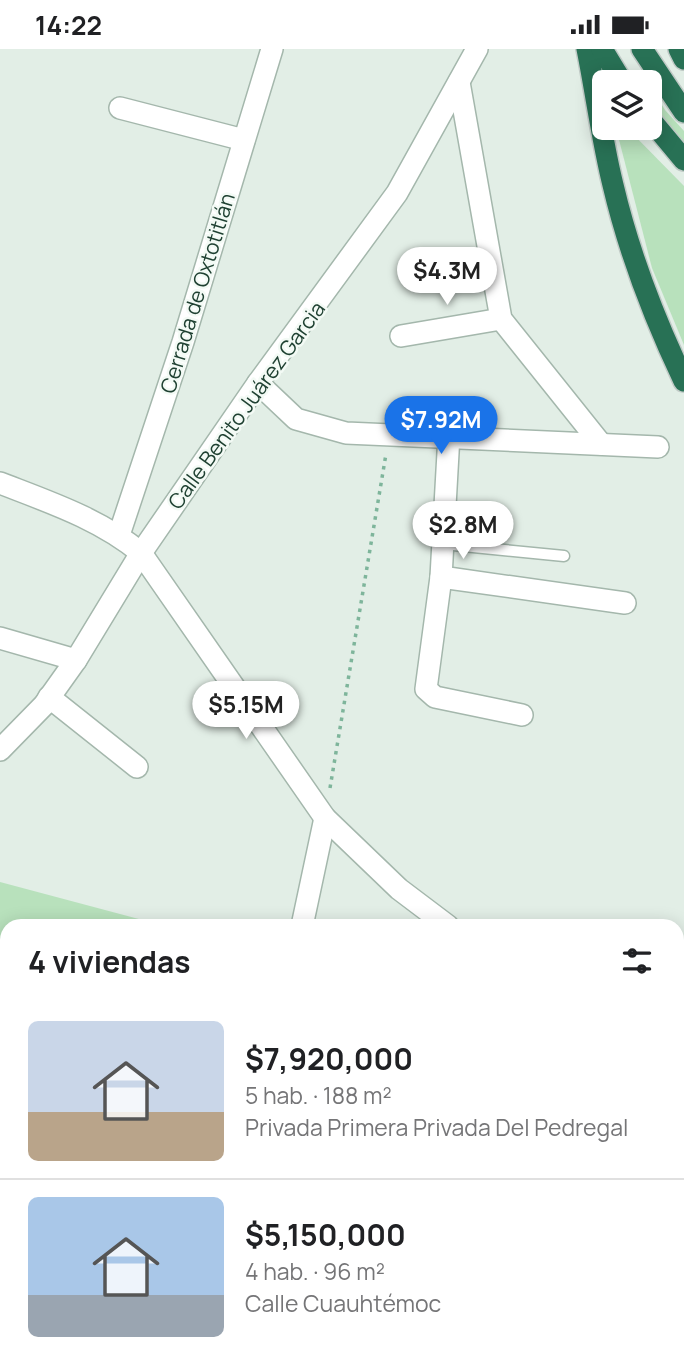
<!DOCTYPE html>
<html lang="es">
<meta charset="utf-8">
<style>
body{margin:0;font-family:Manrope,sans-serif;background:#f6f6f6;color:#202124;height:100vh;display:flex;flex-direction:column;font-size:26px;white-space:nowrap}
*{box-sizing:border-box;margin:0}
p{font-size:23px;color:#757577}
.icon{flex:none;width:38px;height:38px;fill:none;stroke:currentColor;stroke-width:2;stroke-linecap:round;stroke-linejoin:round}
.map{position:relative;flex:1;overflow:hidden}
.side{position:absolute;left:0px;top:870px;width:684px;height:450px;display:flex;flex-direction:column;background:#fff;border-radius:21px 21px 0 0;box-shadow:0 4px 18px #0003}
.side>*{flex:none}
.buttons{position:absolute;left:592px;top:21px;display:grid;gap:14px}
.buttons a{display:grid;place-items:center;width:70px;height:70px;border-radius:10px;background:#fff;box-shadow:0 4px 18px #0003;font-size:35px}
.price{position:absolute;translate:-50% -60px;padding:0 16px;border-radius:24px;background:#fff;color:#222;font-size:23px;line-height:46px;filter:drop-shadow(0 2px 4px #0008)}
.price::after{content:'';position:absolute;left:50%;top:42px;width:21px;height:16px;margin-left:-10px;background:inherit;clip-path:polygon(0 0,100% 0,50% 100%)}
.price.active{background:#1a73e8;color:#fff}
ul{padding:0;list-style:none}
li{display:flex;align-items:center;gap:21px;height:175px;padding:0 28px}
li+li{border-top:2px solid #e0e0e0}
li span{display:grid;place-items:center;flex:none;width:196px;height:140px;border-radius:10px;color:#555}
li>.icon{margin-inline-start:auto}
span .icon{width:84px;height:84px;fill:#fffc;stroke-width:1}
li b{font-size:30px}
h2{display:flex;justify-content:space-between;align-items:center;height:84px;padding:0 28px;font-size:30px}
.status{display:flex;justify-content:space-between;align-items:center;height:49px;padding:0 35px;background:#fff;direction:ltr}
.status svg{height:19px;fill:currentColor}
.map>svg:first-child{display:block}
.green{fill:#b8e1bc}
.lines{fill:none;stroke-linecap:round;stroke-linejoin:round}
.lane-casing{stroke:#a4b7ac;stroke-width:13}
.street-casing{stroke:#a4b7ac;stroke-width:24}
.primary-casing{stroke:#c0cac6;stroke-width:24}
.highway-casing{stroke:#c0cac6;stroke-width:24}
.path{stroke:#7eb59b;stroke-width:3.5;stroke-dasharray:3.5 5;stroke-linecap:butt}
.lane{stroke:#fff;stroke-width:10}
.street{stroke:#fff;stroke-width:21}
.primary{stroke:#61a98a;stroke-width:21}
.highway{stroke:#287155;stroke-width:21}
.labels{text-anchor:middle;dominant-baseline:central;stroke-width:5;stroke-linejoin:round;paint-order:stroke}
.street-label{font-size:21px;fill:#1f4132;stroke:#f3faf5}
</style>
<div class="status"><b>14:22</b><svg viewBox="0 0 49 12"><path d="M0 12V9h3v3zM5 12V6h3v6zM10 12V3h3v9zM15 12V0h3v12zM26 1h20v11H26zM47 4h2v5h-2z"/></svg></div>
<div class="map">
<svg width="684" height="1319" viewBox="0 0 684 1319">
<rect width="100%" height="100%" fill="#e2eee6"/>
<!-- green -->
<g class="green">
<polygon points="649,35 665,61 684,82 684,97 649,53"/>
<polygon points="616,79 627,79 684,137 684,296 652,219"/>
<polygon points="0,833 165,877 7,877 7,1187 0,1185"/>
</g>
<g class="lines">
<defs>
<polyline id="lane" points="443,495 564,507"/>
<g id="street">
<polyline points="459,33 501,270 601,395"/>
<polyline points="120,59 244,91"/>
<polyline points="401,287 501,270"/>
<polyline points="258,334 296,370 346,384 658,398"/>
<polyline points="449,386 441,528 426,640 435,648 522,666"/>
<path d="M 0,434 C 49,453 100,470 141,504 L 325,769 L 399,840 L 448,877"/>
<polyline points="119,486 183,293 272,0"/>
<polyline points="441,528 625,554"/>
<polyline points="0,589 76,611"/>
<polyline points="49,648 137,718"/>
<polyline points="0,701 44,656 76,611 141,504 258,334 397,144 477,0"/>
<polyline points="302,877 325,769"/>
<polyline points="0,1206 7,1208"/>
<polyline points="181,1319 185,1312"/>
</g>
<g id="primary">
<polyline points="677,995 684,969"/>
<polyline points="677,1148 684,1127"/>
<polyline points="582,1319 584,1312"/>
<polyline points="629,1319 631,1312"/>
</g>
<g id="highway">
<path d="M 587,0 C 596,45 602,92 613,136 C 629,204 654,269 684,332"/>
<polyline points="602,0 622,33"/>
<polyline points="642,0 684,63"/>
<polyline points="679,0 684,10"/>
<polyline points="649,69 684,111"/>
</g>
</defs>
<!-- lane casing -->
<use href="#lane" class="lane-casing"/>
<!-- street casing -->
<use href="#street" class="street-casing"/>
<!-- primary casing -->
<use href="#primary" class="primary-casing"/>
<!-- highway casing -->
<use href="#highway" class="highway-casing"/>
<!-- path -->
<polyline class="path" points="330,739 386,405"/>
<!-- lane -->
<use href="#lane" class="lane"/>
<!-- street -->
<use href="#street" class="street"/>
<!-- primary -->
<use href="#primary" class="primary"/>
<!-- highway -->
<use href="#highway" class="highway"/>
</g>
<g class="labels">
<!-- street labels -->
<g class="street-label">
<text transform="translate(197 244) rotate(-73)">Cerrada de Oxtotitlán</text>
<text transform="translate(246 356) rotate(-54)">Calle Benito Juárez Garcia</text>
</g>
</g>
</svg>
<div class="buttons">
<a><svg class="icon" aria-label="layers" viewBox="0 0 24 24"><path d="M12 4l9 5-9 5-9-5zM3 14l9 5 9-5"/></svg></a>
</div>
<b class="price" style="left:447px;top:258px">$4.3M</b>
<b class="price active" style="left:441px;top:407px">$7.92M</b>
<b class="price" style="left:463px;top:512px">$2.8M</b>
<b class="price" style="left:246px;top:692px">$5.15M</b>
<section class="side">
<h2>4 viviendas<svg class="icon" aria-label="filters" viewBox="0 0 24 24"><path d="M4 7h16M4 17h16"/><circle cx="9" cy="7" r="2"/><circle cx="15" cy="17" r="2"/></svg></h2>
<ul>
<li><span style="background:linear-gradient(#c9d6e8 65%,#b9a48a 0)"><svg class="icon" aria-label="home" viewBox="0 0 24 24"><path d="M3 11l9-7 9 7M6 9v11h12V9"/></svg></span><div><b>$7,920,000</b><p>5 hab. · 188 m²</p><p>Privada Primera Privada Del Pedregal</p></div></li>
<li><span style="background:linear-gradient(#a9c7e8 70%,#9aa5b1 0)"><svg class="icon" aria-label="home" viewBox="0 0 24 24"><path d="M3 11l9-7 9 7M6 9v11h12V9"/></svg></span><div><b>$5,150,000</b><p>4 hab. · 96 m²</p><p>Calle Cuauhtémoc</p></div></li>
</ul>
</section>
</div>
